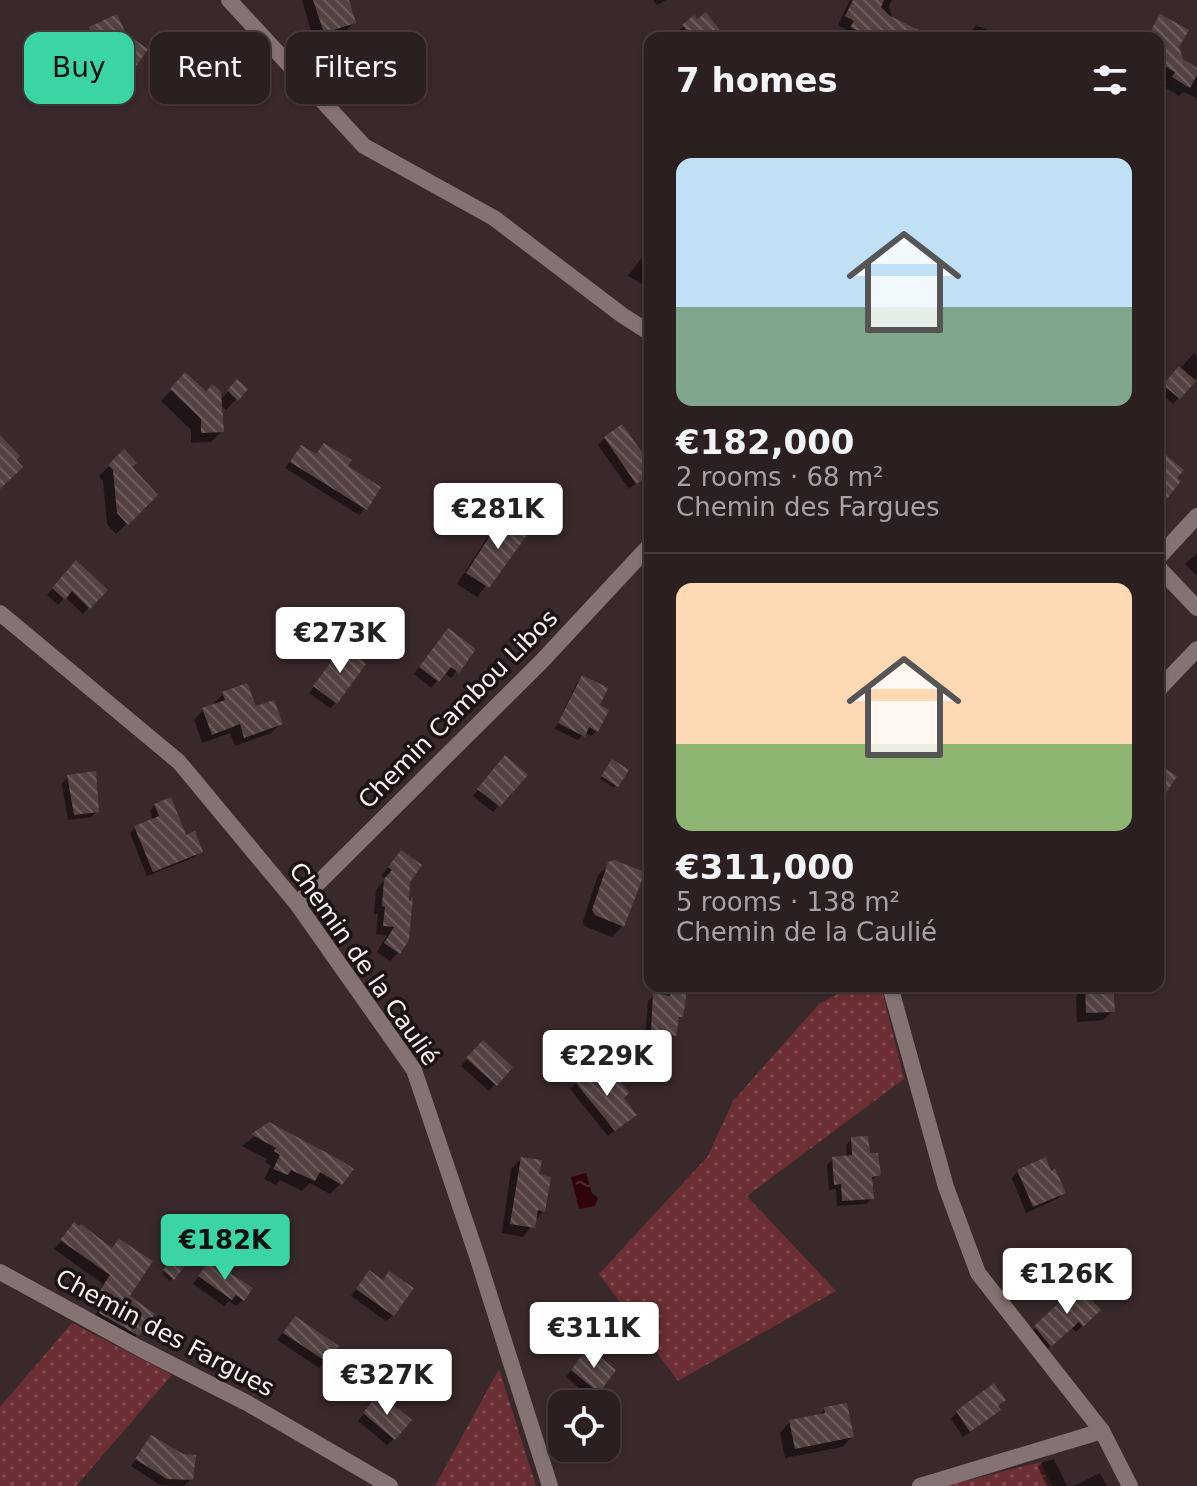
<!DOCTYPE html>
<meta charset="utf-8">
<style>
body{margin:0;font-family:"DejaVu Sans",sans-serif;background:#342729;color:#f1f3f6;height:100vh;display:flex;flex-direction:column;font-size:30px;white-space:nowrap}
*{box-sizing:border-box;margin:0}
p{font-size:26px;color:#a6a2a5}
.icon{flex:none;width:44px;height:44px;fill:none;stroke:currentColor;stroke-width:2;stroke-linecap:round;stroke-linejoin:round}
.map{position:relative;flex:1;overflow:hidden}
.sheet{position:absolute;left:644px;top:32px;width:520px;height:960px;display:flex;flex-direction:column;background:#2c1f20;border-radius:16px;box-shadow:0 2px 6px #0004,0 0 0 2px #483d3e}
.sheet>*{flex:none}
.guide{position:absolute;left:24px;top:32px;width:500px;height:72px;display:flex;gap:16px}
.controls{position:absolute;left:548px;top:1390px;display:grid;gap:16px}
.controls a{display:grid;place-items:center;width:72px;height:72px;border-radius:16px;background:#2c1f20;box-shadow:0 2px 6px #0004,0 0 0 2px #483d3e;font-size:40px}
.price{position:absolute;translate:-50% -68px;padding:0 18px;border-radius:8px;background:#fff;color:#222;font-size:26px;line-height:52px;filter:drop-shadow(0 2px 4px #0008)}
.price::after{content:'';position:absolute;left:50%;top:48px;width:24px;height:18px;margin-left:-12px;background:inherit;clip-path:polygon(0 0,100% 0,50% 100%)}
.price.selected{background:#3bd4a4;color:#111}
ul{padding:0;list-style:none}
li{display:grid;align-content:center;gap:16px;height:424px;padding:0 32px}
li+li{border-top:2px solid #483d3e}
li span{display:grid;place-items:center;height:248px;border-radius:16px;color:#555}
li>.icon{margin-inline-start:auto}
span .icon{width:144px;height:144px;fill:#fffc;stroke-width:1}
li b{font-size:34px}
h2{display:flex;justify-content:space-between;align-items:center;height:96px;padding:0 32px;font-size:34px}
.tag{padding:0 28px;border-radius:16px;background:#2c1f20;box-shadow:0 2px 6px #0004,0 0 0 2px #483d3e;font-size:28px;line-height:72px}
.tag.selected{background:#3bd4a4;color:#111}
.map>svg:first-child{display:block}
.grass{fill:url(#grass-dots)}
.water{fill:url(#water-ripples)}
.shadow{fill:#0007}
.building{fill:url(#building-back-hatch)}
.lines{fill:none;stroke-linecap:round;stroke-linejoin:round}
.street{stroke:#857272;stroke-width:16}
.labels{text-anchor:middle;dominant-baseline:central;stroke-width:7;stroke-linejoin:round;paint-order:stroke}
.street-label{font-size:24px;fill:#faefef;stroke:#1c1414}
</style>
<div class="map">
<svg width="1197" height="1486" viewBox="0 0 1197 1486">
<defs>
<pattern id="grass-dots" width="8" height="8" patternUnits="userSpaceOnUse" patternTransform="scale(2)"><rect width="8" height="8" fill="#6b2f33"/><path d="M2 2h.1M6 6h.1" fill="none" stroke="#814d51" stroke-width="1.8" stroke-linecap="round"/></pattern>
<pattern id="water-ripples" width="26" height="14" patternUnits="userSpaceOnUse" patternTransform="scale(2)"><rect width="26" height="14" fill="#31040b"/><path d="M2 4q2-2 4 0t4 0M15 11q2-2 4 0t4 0" fill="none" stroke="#50292f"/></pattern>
<pattern id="building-back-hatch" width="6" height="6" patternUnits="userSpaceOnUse" patternTransform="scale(2)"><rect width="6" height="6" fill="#544242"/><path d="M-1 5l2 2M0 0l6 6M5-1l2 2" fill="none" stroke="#6e5e5e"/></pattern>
</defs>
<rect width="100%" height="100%" fill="#3a292a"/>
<!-- grass -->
<g class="grass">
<polygon points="852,986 881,986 904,1079 747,1196 836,1291 678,1381 599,1274 708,1156 733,1101 819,1004"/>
<polygon points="72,1323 172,1375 76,1486 0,1486 0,1407"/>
<polygon points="499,1369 536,1486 435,1486"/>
<polygon points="1041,1462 1052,1486 946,1486"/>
</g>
<!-- water -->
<polygon class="water" points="586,1173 592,1193 598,1198 595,1206 579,1209 571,1177"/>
<!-- shadow -->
<g class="shadow">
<polygon points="302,0 347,0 354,22 345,32 314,41"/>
<polygon points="653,0 666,0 657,5"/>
<polygon points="850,0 892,0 889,6 893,20 928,35 926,38 847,38 843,36 847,30 838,25"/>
<polygon points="1161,16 1177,47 1181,60 1197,70 1197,98 1183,92 1179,96 1164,87 1167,82 1158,77 1158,38 1144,38"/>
<polygon points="116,17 118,90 108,99 87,84 96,70 81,38 91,29"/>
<polygon points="976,25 992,32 991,35 998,38 967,38"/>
<polygon points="684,26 722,38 681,38 677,33"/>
<polygon points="645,253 650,256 650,289 628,276"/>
<polygon points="1194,353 1197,357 1197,377 1173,404 1159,392"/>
<polygon points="185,375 206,393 220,400 237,382 245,390 226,410 220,404 222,431 211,442 191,443 191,430 161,401"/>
<polygon points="605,438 650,467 650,472 629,489 598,445"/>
<polygon points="301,447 315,456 346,467 365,508 359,515 285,468"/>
<polygon points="124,452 129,467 156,494 116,534 107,524 103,481 99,476"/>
<polygon points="505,517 527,532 477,597 457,584 494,527"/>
<polygon points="1197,553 1197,576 1185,564"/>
<polygon points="76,563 105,590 83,614 65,597 58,605 47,595"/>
<polygon points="441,638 473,650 451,678 444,673 431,688 414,674"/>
<polygon points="337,654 336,703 330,708 309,693"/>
<polygon points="582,678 597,706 596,731 591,736 585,732 578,740 555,729 577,683"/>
<polygon points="223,694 254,709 281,723 271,733 235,746 230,733 202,743 194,720 203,710 214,706 213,704"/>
<polygon points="499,764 526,775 493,812 473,796"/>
<polygon points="609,764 616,785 614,788 600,779"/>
<polygon points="68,777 97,811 91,817 68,820 62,784"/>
<polygon points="155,805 200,851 195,857 147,876 130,833 136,827 153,821 150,811"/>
<polygon points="393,861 408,881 399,952 390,961 377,952 387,935 376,934 378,914 374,914 376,890 385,879 381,876"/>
<polygon points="610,864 623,926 612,937 584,926 583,921 598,875"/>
<polygon points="947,986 962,986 955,993"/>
<polygon points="1081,986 1111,986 1113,1011 1103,1020 1077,1022 1076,997"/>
<polygon points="672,991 681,1016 677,1020 674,1036 668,1042 645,1038 648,1001 654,995 665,997"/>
<polygon points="476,1049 495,1084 489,1091 461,1066"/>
<polygon points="576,1083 621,1098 628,1121 608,1136 570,1089"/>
<polygon points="269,1125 341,1183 330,1194 310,1183 302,1191 280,1180 276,1185 264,1179 271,1166 265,1162 267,1159 242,1146"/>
<polygon points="852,1139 868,1155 879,1174 871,1180 872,1198 866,1204 837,1206 836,1189 829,1190 827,1165 833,1159 847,1158 846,1145"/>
<polygon points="521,1159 543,1211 523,1237 502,1233 511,1169"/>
<polygon points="1018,1171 1050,1173 1064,1193 1057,1199 1026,1213 1012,1178"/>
<polygon points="75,1225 127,1296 138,1334 129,1343 92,1322 100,1306 92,1301 103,1284 54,1249"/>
<polygon points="174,1260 182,1267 170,1281 162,1274"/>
<polygon points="210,1262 243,1300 236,1306 229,1301 224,1306 193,1284"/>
<polygon points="369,1273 393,1315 386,1321 351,1296"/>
<polygon points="1077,1288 1099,1310 1076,1332 1071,1327 1044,1352 1029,1334"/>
<polygon points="295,1318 326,1361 319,1368 277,1340"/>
<polygon points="582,1356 614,1371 591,1398 566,1377"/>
<polygon points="373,1402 394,1439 387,1445 358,1421"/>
<polygon points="996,1406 992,1416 963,1437 951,1419 957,1412"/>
<polygon points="825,1409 852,1437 842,1447 785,1458 780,1433 790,1422 817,1417"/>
<polygon points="151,1438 191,1479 184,1486 160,1485 131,1466"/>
<polygon points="1054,1459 1067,1486 1047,1486 1038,1467 1043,1462"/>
<polygon points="1100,1473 1107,1486 1074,1486"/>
</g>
<!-- building -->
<g class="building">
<polygon points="313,0 349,0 356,23 324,33"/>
<polygon points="853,0 884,0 881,7 890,16 935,38 872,38 850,27 854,21 845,16"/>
<polygon points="706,12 726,38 693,38 682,25 694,15 697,19"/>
<polygon points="117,14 126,34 148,49 119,91 94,74 105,59 89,27"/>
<polygon points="1160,14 1189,30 1179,47 1183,59 1197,68 1197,75 1190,88 1172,77 1175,72 1163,65 1158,37 1150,32"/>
<polygon points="1179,366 1196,381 1180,399 1163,385"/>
<polygon points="185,372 206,391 213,384 221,392 224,432 201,433 201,419 170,389"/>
<polygon points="237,379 248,389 238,401 227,390"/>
<polygon points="622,424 650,464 650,474 636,484 604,437"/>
<polygon points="0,435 20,456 17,460 23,467 0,489"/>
<polygon points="324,443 352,460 348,466 381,487 367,510 290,462 301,445 316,454"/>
<polygon points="1158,448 1184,470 1177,478 1181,481 1158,510"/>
<polygon points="124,449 137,463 132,467 158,495 128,525 117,513 113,470 108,465"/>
<polygon points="504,514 530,531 489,588 466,573"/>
<polygon points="76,560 108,590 90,609 72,591 65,600 52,588"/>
<polygon points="448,628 476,649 459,673 451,667 439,682 419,667"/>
<polygon points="343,646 366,664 337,704 313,686"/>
<polygon points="582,675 608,688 600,705 609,710 598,732 589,727 585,737 558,723"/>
<polygon points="247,683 256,706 274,700 283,724 244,738 240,724 212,735 202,708 225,700 222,692"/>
<polygon points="505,755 528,775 500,807 477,789"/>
<polygon points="612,759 629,770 618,787 601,776"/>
<polygon points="1158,764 1177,776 1158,806"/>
<polygon points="96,771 99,812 74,815 67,775"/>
<polygon points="171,797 186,835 195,831 203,852 153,872 134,826 159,816 154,804"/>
<polygon points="401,850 422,865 410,882 409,902 413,896 409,940 400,954 384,943 394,927 383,926 385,907 382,906 384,879 392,870 388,867"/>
<polygon points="614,860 645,872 624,927 595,915 592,910 608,862"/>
<polygon points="1085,986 1113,986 1115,1012 1086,1013"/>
<polygon points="671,989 687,991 683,1017 679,1017 676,1036 651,1032 653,993 670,996"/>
<polygon points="483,1040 513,1067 497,1086 466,1058"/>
<polygon points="595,1066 607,1081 615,1075 629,1093 624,1098 637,1115 615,1131 575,1082"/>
<polygon points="269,1122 342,1161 354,1169 342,1185 320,1172 315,1181 291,1170 288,1175 273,1169 280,1155 274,1151 276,1148 251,1134"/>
<polygon points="868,1136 870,1153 878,1153 881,1175 872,1177 874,1199 842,1201 841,1184 834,1185 832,1157 852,1155 851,1137"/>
<polygon points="521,1157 542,1160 539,1174 551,1177 545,1212 538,1210 535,1228 510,1224"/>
<polygon points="1046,1157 1051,1171 1055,1168 1066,1193 1033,1207 1017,1170"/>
<polygon points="74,1222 79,1226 81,1224 112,1248 119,1239 153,1261 130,1296 155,1314 139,1336 99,1313 107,1297 99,1292 110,1275 60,1240"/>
<polygon points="174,1257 185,1266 174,1280 163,1270"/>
<polygon points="210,1260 253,1288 244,1301 236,1295 232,1300 198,1276"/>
<polygon points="369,1270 383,1280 389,1271 414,1288 394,1316 356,1289"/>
<polygon points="1078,1285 1101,1310 1083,1327 1079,1322 1051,1347 1034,1326"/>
<polygon points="295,1316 339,1346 327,1362 283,1333"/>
<polygon points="588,1347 616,1370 599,1393 571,1370"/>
<polygon points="994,1383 1006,1400 998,1406 1001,1410 970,1432 956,1411"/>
<polygon points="379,1393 412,1420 395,1440 363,1413"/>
<polygon points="847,1403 854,1437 795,1449 789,1420 825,1413 824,1407"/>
<polygon points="151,1435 183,1454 196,1455 193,1480 167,1479 135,1459"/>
</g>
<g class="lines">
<!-- street -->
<g class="street">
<polyline points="229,0 364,146 494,218 622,315 650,333"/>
<polyline points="1158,558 1197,516"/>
<polyline points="1158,567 1197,608"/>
<polyline points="0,613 179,762 297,904 414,1070 477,1256 550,1486"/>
<polyline points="1158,690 1197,649"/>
<polyline points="297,904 541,662 650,545"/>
<polyline points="890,986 946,1187 978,1273 1102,1431 1130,1486"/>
<polyline points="0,1272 139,1348 247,1403 390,1486"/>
<polyline points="920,1486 1102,1431"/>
</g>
</g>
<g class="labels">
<!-- street labels -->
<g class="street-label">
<text transform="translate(458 709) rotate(-45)">Chemin Cambou Libos</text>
<text transform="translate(364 964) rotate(55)">Chemin de la Caulié</text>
<text transform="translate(165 1333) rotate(28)">Chemin des Fargues</text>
</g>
</g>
</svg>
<div class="controls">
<a><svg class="icon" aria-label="locate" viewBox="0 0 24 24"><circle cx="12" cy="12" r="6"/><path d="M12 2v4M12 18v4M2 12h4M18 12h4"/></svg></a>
</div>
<b class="price" style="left:498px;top:551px">€281K</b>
<b class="price" style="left:340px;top:675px">€273K</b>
<b class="price" style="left:607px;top:1098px">€229K</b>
<b class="price selected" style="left:225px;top:1282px">€182K</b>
<b class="price" style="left:1067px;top:1316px">€126K</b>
<b class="price" style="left:594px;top:1370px">€311K</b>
<b class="price" style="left:387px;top:1417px">€327K</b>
<div class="guide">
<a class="tag selected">Buy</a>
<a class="tag">Rent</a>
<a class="tag">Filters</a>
</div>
<section class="sheet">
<h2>7 homes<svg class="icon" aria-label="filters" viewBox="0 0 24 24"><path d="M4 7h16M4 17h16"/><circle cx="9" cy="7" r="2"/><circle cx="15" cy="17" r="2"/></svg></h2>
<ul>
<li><span style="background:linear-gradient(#bfe0f5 60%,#7fa58c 0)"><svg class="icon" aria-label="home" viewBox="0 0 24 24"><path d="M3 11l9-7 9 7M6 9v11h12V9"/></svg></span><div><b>€182,000</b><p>2 rooms · 68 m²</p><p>Chemin des Fargues</p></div></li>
<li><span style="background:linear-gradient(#ffd9b3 65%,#8fb573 0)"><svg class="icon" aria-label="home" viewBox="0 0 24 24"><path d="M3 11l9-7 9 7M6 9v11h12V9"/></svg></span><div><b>€311,000</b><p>5 rooms · 138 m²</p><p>Chemin de la Caulié</p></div></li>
</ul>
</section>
</div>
